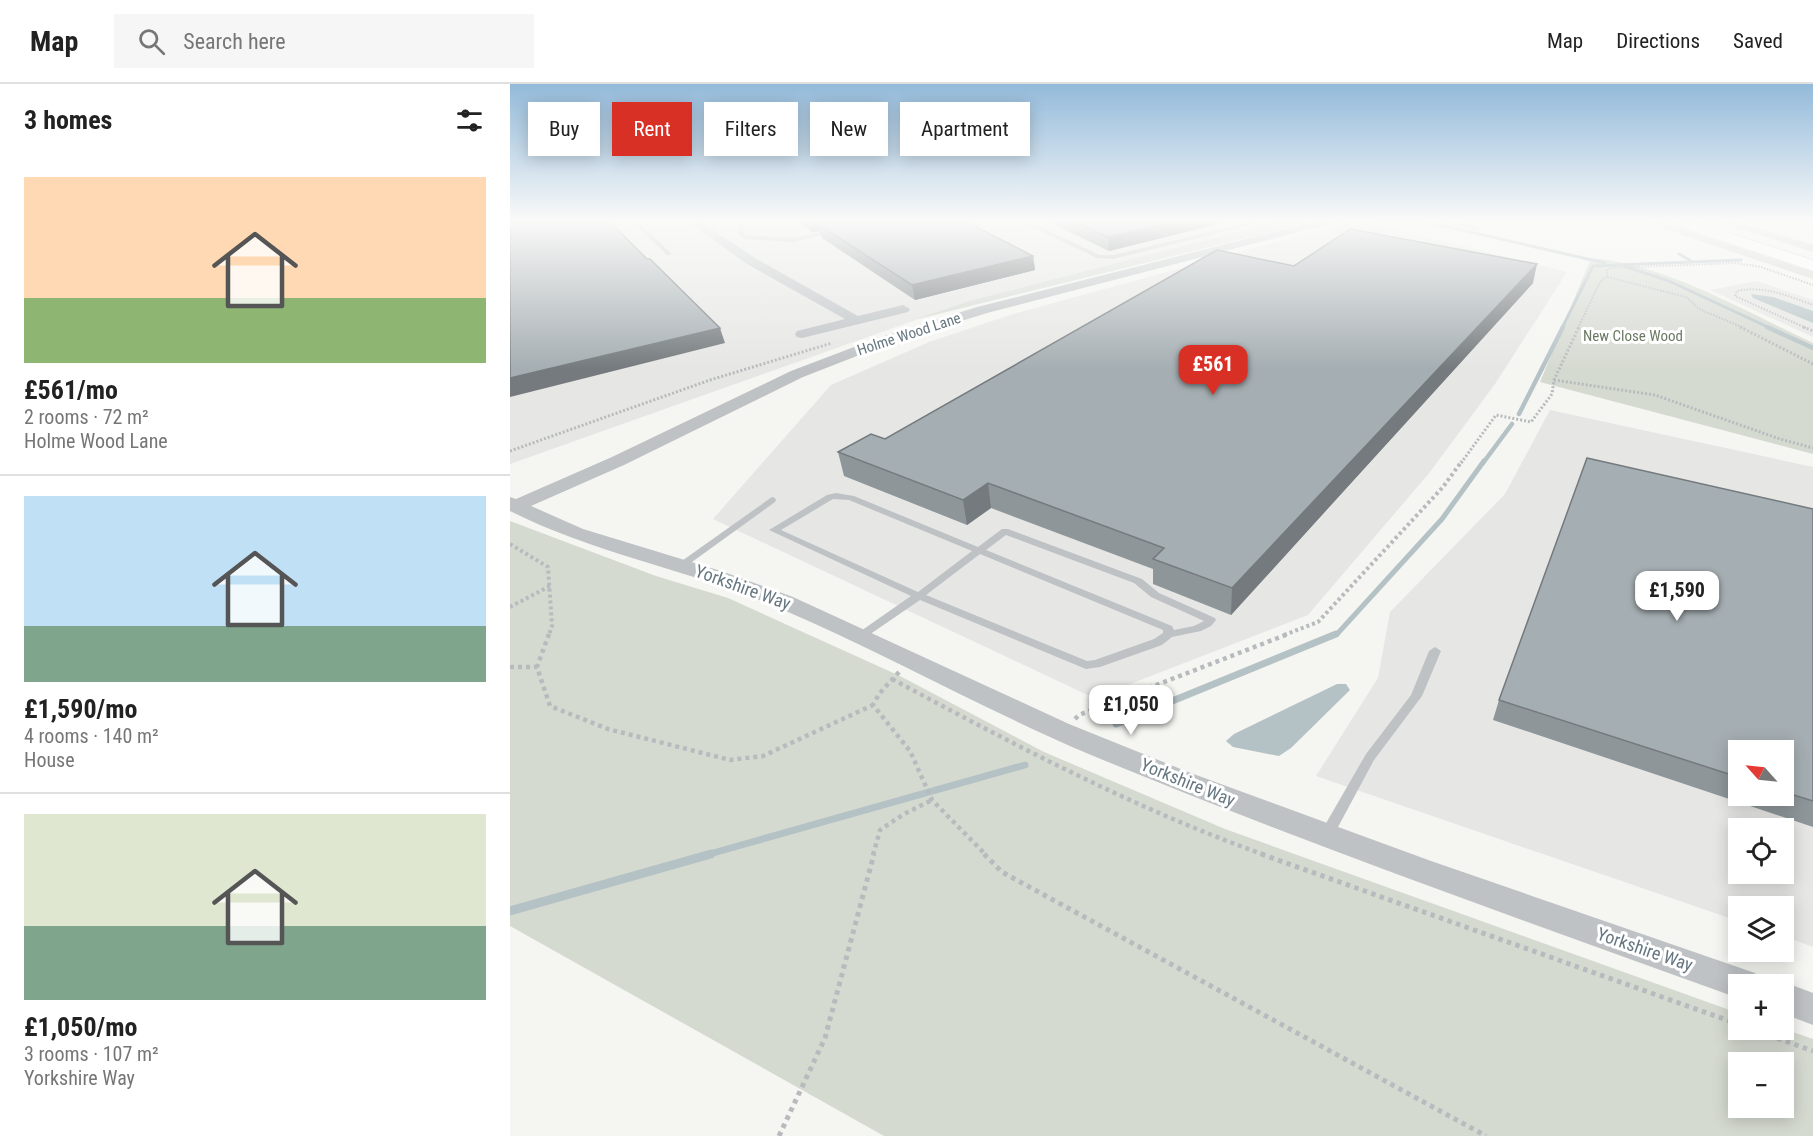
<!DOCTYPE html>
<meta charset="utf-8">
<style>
body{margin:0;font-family:"Roboto Condensed",sans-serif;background:#f6f6f6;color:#222;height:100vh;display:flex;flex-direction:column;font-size:22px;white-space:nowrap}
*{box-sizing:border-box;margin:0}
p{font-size:20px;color:#767676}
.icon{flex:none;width:33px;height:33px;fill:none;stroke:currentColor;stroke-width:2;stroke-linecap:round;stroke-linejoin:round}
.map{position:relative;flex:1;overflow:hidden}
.panel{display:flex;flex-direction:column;background:#fff;width:510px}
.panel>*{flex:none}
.hud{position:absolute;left:18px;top:18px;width:570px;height:54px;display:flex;gap:12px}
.needle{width:39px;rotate:297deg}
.buttons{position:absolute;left:1218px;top:656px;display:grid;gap:12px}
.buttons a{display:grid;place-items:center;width:66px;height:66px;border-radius:0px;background:#fff;box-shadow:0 3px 15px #0003;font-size:30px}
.price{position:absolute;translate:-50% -51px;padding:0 14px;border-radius:12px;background:#fff;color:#222;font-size:20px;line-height:39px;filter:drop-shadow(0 2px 3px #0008)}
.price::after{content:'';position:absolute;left:50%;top:36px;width:18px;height:14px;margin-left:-9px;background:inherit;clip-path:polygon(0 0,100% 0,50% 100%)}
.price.current{background:#d93025;color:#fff}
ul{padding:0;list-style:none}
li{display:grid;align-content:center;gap:12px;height:318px;padding:0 24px}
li+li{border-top:2px solid #e0e0e0}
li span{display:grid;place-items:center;height:186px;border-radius:0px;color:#555}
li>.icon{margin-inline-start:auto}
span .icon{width:108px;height:108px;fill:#fffc;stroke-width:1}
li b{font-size:26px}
h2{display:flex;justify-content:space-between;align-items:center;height:72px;padding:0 24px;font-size:26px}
.pill{padding:0 21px;border-radius:0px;background:#fff;box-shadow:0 3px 15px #0003;font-size:21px;line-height:54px}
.pill.current{background:#d93025;color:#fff}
header{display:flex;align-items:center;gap:36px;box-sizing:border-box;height:84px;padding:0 30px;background:#fff;border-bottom:2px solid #e0e0e0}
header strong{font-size:28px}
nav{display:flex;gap:33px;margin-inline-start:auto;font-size:21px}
.search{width:420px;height:54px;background:#f6f6f6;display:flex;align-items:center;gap:15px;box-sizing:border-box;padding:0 21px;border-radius:0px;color:#767676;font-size:22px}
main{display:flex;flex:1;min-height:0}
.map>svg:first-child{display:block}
.built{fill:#e6e6e5;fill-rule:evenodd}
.green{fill:#d5dad1;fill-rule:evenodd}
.water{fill:#b5c2c5}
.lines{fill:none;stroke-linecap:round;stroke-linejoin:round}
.stream-far4{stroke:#b5c2c5;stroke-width:3}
.stream-far3{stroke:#b5c2c5;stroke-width:4.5}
.stream-far2{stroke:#b5c2c5;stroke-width:5}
.stream-far1{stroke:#b5c2c5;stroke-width:7}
.stream{stroke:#b5c2c5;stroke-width:9}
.motorway-casing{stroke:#b1b5b8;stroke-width:1}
.path-far4{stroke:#b8bbbd;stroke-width:2;stroke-dasharray:1.5 1.5;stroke-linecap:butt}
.path-far3{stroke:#b8bbbd;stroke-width:3;stroke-dasharray:2 2;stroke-linecap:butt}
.path-far2{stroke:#b8bbbd;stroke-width:4;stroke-dasharray:3 3;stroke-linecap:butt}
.path-far1{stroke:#b8bbbd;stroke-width:4.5;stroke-dasharray:4 4;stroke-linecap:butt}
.path{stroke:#b8bbbd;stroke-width:5;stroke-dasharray:4.5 4.5;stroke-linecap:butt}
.service{fill:#bec2c5;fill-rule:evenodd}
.minor{fill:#bec2c5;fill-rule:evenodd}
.motorway{fill:#fff;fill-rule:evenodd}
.wall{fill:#8e9699;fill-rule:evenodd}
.shaded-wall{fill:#747a7d}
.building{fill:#a5aeb2;stroke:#747a7d;stroke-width:1.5}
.labels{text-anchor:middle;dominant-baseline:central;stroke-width:6;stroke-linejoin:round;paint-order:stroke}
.far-street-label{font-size:15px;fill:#667781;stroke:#fff}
.far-park-label{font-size:15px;fill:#6a7964;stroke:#fff}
.street-label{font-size:18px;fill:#667781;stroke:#fff}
</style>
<header>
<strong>Map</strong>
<div class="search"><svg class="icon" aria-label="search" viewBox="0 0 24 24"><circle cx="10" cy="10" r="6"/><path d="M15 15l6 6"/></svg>Search here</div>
<nav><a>Map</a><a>Directions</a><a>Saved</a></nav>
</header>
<main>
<section class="panel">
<h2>3 homes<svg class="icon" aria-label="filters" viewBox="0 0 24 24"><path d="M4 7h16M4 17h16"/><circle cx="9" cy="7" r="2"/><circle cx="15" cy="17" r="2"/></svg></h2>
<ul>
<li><span style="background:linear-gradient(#ffd9b3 65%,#8fb573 0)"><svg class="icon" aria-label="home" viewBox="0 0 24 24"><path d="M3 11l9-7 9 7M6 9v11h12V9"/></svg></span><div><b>£561/mo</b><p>2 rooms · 72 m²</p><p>Holme Wood Lane</p></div></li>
<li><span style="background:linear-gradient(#bfe0f5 70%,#7fa58c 0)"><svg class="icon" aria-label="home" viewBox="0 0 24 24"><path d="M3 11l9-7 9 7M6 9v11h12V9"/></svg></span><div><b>£1,590/mo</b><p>4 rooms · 140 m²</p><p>House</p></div></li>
<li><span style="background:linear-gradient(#dfe7d0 60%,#7fa58c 0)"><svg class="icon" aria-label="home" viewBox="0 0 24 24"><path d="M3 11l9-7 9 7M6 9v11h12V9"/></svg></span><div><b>£1,050/mo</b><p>3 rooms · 107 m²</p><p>Yorkshire Way</p></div></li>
</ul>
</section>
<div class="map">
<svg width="1303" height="1052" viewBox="0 0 1303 1052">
<rect width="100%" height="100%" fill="#f5f5f1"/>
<!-- built -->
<g class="built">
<polygon points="0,138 766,138 459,217 0,380"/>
<polygon points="839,138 856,138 1057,188 985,300 920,388 798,531 584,614 203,435 321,301 419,258 500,231"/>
<polygon points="1247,197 1303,216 1303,253 1200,206"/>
<path d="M 1040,326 L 1303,383 L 1303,863 L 1274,852 L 1274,822 L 1228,822 L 1228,837 L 806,692 L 868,594 L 880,528 L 995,410 ZM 1228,666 L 1274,666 L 1274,711 L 1228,711 ZM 1228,744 L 1274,744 L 1274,789 L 1228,789 Z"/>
</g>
<!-- green -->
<g class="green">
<polygon points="766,138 801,138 404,236 459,217"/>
<polygon points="1134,138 1151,138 1303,188 1303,195"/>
<polygon points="1208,138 1226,138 1303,161 1303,168"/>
<path d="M 1081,174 C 1156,180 1234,227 1303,259 L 1303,370 L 1030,298 Z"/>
<path d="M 0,437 L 146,492 L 218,514 L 390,592 L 534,668 L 715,745 L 1228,929 L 1228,945 L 1274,945 L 1303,955 L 1303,1052 L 374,1052 L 0,842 ZM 1228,978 L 1274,978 L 1274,1023 L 1228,1023 Z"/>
</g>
<!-- water -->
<g class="water">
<polygon points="1241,210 1263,213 1303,227 1303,239 1243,214"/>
<polygon points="827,600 836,600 840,606 781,664 769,672 723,663 716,657 724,650"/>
</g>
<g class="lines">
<!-- stream-far4 -->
<g class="stream-far4">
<polyline points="917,138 1095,179"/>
<polyline points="1169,170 1181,177"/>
<polyline points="1114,182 1159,197 1260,244"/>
<polyline points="1052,244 1083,182 1231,176"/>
</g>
<!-- stream-far3 -->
<g class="stream-far3">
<polyline points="1257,243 1303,264"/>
<polyline points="1009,330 1053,243"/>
<polyline points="973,379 1002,340"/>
</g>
<!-- stream-far2 -->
<polyline class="stream-far2" points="823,551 828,549 932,435 974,377"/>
<!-- stream-far1 -->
<g class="stream-far1">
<polyline points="606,640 826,550"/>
<polyline points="196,771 515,681"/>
</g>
<!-- stream -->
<polyline class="stream" points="0,827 201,770"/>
<defs>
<polygon id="motorway" points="1162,138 1186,138 1303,176 1303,187 1164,141"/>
</defs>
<!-- motorway casing -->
<use href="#motorway" class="motorway-casing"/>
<!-- path-far4 -->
<g class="path-far4">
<polyline points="1097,193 1097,186 1101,184 1226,179 1251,183 1303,201"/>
<polyline points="1068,244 1090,198 1097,193 1176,213 1189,225 1234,244"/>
<path d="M 1296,244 L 1225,212 L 1227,207 C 1254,201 1278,212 1303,221"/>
</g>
<!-- path-far3 -->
<g class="path-far3">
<polyline points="1230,243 1303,280"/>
<polyline points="1293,243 1303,247"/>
<polyline points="1044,296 1145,311 1270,355 1303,364"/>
<polyline points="0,367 200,296 322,259"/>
<polyline points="951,379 986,331 1021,338 1042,310 1044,296 1069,243"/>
</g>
<!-- path-far2 -->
<g class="path-far2">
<polyline points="0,460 38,483 42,542 39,551"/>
<polyline points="0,523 40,502"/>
<polyline points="774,551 808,538 933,403 952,377"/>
</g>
<!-- path-far1 -->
<g class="path-far1">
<polyline points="39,550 27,583 40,622 98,645 220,676 253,672 363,621"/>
<polyline points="0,583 27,583"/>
<polyline points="389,588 369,610 363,621 400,667 422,716 476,771"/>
<path d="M 382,595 C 503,660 625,725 755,771"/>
<polyline points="565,635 569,631 778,550"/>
<polyline points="363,771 370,746 394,730 422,716"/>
</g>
<!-- path -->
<g class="path">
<polyline points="474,770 492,788 976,1052"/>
<polyline points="751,770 1228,940"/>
<polyline points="1242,945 1303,967"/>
<polyline points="269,1052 315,954 364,770"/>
</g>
<!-- service -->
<g class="service">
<polygon points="123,138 128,138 161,169 161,171 157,171"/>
<polygon points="224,138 229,138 234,141 234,149 236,151 283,154 323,146 326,148 283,158 234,155 228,149 229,143"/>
<polygon points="512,138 519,138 590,171 603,171 743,138 752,138 603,175 587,174"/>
<polygon points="936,138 945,138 969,144 966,146"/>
<path d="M 326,409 L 344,412 L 468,463 L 492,445 L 498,445 L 632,495 L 649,509 L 705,534 L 706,536 L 701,542 L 691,547 L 662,553 L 652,561 L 590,583 L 576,585 L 410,516 L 356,553 L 348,553 L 347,551 L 348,549 L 401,512 L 259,446 L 317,411 ZM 323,415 L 339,416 L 462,467 L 408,508 L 271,446 ZM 496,451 L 624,499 L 641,513 L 694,537 L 684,542 L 664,546 L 662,542 L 476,466 ZM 470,470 L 653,546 L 653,549 L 644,555 L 585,576 L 577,577 L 416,511 Z"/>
<polygon points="262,413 265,414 266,416 265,418 175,483 169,483 167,481 169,479"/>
<polygon points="925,563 931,567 912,612 864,676 821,756 816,758 811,756 809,752 811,748 856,670 901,611 919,567"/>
</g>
<!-- minor -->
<g class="minor">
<polygon points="179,138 191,138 245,174 348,232 393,221 400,225 398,228 292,254 287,253 285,250 287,247 335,235 237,180"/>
<path d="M 803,138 L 821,138 L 819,140 L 477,229 L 375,261 L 293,293 L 114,381 L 21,422 L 73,445 L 214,488 L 283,513 L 559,640 L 678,688 L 921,777 L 1245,889 L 1250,900 L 1228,900 L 1228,914 C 1012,836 794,759 581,671 C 475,626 374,569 269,524 C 181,486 85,470 0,427 L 0,413 L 6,415 L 102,373 L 281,287 L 365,255 L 467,223 Z"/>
<polygon points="1274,898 1303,909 1303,941 1274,930 1274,900 1269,900"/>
</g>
<!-- motorway -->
<use href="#motorway" class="motorway"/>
</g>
<!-- wall -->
<g class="wall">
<polygon points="278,138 457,138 523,172 525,186 405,216 312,154 310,147 302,148 288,138 280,140"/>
<polygon points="541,138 716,138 599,167 541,139"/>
<polygon points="784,182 1023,199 721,531 643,500 643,485 481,424 457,441 334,392 328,368 375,355"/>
<path d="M 1303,425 L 1303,743 L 983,636 L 989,616 ZM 1228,666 L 1274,666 L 1274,711 L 1228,711 Z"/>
</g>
<!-- shaded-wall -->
<g class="shaded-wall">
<polygon points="300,138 355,138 309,141 310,147 302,148"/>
<polygon points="662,138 716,138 599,167 598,153"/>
<polygon points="523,172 525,186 405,216 402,201"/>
<polygon points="1027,180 1023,199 721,531 722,504"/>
<polygon points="210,244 215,259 0,313 0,294"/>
<polygon points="478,399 481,424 457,441 453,416"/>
</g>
<!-- building -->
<g class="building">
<polygon points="0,138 100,138 137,175 140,175 210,244 0,294"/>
<polygon points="323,138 457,138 523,172 402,201 309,141"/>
<polygon points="565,138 662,138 598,153"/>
<polygon points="840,145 1027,180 722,504 643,475 654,464 478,399 453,416 328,368 361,350 375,355 707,166 784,182"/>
<polygon points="1077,374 1303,425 1303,717 1274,708 1274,666 1228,666 1228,693 989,616"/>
</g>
<!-- sky -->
<linearGradient id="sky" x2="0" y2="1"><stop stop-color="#93bada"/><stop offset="0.48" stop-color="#fafaf9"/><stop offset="1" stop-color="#fafaf9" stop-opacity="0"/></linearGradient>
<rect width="1303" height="285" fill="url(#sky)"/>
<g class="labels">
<!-- far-street labels -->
<g class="far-street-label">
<text transform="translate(399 250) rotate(-18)">Holme Wood Lane</text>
</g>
<!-- far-park labels -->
<g class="far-park-label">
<text x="1123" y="252">New Close Wood</text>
</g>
<!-- street labels -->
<g class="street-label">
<text transform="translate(233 503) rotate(20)">Yorkshire Way</text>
<text transform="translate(678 698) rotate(22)">Yorkshire Way</text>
<text transform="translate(1135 865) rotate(19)">Yorkshire Way</text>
</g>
</g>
</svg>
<div class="buttons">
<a><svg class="needle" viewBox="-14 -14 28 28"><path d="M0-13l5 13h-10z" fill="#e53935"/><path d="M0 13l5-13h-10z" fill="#767676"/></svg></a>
<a><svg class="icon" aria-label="locate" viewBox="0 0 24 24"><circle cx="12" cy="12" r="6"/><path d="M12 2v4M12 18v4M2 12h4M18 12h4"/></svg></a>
<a><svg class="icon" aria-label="layers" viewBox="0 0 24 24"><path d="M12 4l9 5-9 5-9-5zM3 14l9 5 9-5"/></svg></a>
<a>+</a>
<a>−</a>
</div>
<b class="price current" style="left:703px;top:312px">£561</b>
<b class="price" style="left:1167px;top:538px">£1,590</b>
<b class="price" style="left:621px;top:652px">£1,050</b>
<div class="hud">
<a class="pill">Buy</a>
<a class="pill current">Rent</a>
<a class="pill">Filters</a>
<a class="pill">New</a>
<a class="pill">Apartment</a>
</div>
</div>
</main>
